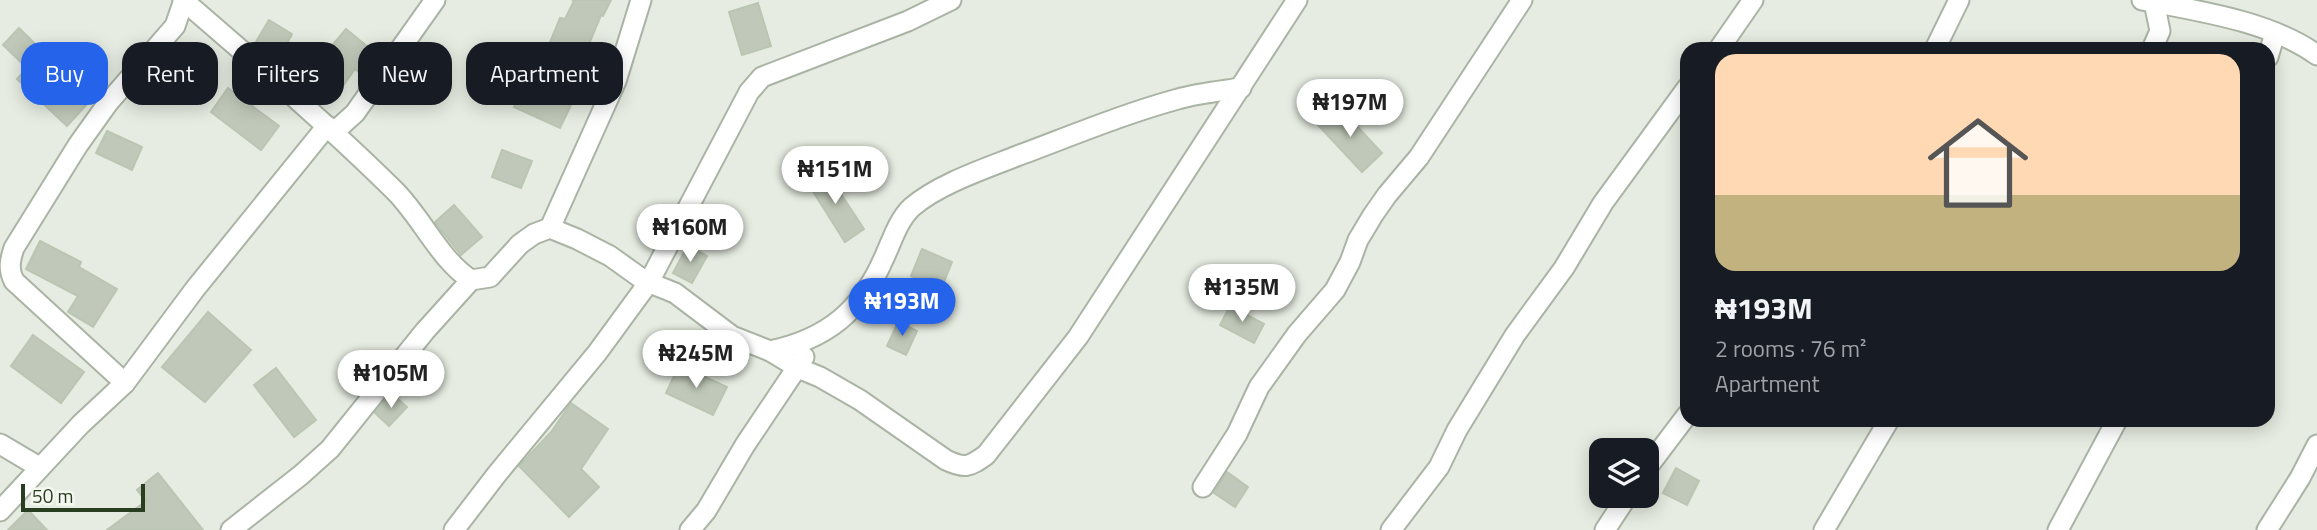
<!DOCTYPE html>
<meta charset="utf-8">
<style>
body{margin:0;font-family:"Titillium Web",sans-serif;background:#242831;color:#f1f3f6;height:100vh;display:flex;flex-direction:column;font-size:26px;white-space:nowrap}
*{box-sizing:border-box;margin:0}
p{font-size:23px;color:#9ea1a6}
.icon{flex:none;width:38px;height:38px;fill:none;stroke:currentColor;stroke-width:2;stroke-linecap:round;stroke-linejoin:round}
.map{position:relative;flex:1;overflow:hidden}
.side{position:absolute;left:1680px;top:42px;width:595px;height:385px;display:flex;flex-direction:column;background:#171b24;border-radius:21px;box-shadow:0 4px 18px #0003}
.side>*{flex:none}
.top-card{position:absolute;left:21px;top:42px;width:665px;height:63px;display:flex;gap:14px}
.tools{position:absolute;left:1589px;top:438px;display:grid;gap:14px}
.tools a{display:grid;place-items:center;width:70px;height:70px;border-radius:14px;background:#171b24;box-shadow:0 4px 18px #0003;font-size:35px}
.scale{position:absolute;left:21px;bottom:18px;width:124px;box-sizing:border-box;padding-left:7px;border:4px solid #293d21;border-top:0;font-size:19px;line-height:24px;white-space:nowrap;color:#293d21;-webkit-text-stroke:5px #f5f8f1;paint-order:stroke}
.price{position:absolute;translate:-50% -60px;padding:0 16px;border-radius:24px;background:#fff;color:#222;font-size:23px;line-height:46px;filter:drop-shadow(0 2px 4px #0008)}
.price::after{content:'';position:absolute;left:50%;top:42px;width:21px;height:16px;margin-left:-10px;background:inherit;clip-path:polygon(0 0,100% 0,50% 100%)}
.price.on{background:#2563eb;color:#fff}
ul{padding:0;list-style:none}
li{display:grid;align-content:center;gap:14px;height:371px;padding:0 35px}
li+li{border-top:2px solid #363941}
li span{display:grid;place-items:center;height:217px;border-radius:21px;color:#555}
li>.icon{margin-inline-start:auto}
span .icon{width:126px;height:126px;fill:#fffc;stroke-width:1}
li b{font-size:30px}
.tag{padding:0 24px;border-radius:21px;background:#171b24;box-shadow:0 4px 18px #0003;font-size:24px;line-height:63px}
.tag.on{background:#2563eb;color:#fff}
.map>svg:first-child{display:block}
.building{fill:#c0c9b9;stroke:#bbc5b3;stroke-width:2}
.lines{fill:none;stroke-linecap:round;stroke-linejoin:round}
.minor-casing{stroke:#aab4a4;stroke-width:23}
.minor{stroke:#fff;stroke-width:19}
</style>
<div class="map">
<svg width="2317" height="530" viewBox="0 0 2317 530">
<rect width="100%" height="100%" fill="#e6ece1"/>
<!-- building -->
<g class="building">
<polygon points="572,0 611,0 603,16 601,15 565,102 571,105 560,128 514,107 525,84 535,88 554,47 549,45 560,18 565,19 574,1"/>
<polygon points="758,3 771,46 742,55 729,12"/>
<polygon points="269,20 292,34 280,56 256,42"/>
<polygon points="19,28 36,45 31,49 88,103 67,126 17,79 27,68 3,45"/>
<polygon points="346,29 380,57 365,77 355,69 332,101 310,85 334,52 330,48"/>
<polygon points="228,88 279,126 261,150 211,112"/>
<polygon points="1338,106 1382,153 1362,172 1318,125"/>
<polygon points="107,131 142,147 132,170 96,153"/>
<polygon points="502,150 532,161 521,188 492,177"/>
<polygon points="825,170 864,229 845,242 807,182"/>
<polygon points="454,205 482,237 461,255 435,222"/>
<polygon points="40,241 81,262 79,267 117,289 93,327 68,312 78,296 26,269"/>
<polygon points="688,245 707,256 692,283 673,273"/>
<polygon points="922,249 952,262 941,289 911,276"/>
<polygon points="1230,306 1264,324 1254,343 1220,325"/>
<polygon points="208,312 251,350 205,402 162,367"/>
<polygon points="898,322 917,331 906,355 887,346"/>
<polygon points="33,335 84,372 61,403 11,366"/>
<polygon points="679,365 727,387 713,415 666,393"/>
<polygon points="276,368 316,420 294,437 254,385"/>
<polygon points="391,393 407,407 389,426 375,413"/>
<polygon points="571,403 608,429 581,469 599,487 569,517 519,466 552,431"/>
<polygon points="1676,468 1699,481 1687,505 1663,493"/>
<polygon points="1227,472 1248,487 1235,507 1214,493"/>
<polygon points="158,473 203,530 107,530 146,501 137,490"/>
<polygon points="28,510 47,530 8,530"/>
</g>
<g class="lines">
<defs>
<g id="minor">
<path d="M 183,0 C 255,62 327,124 395,191 C 422,218 440,260 471,280"/>
<path d="M 2142,0 C 2198,11 2270,21 2317,55"/>
<polyline points="1719,49 1753,0"/>
<polyline points="1935,49 1959,0"/>
<polyline points="2152,49 2160,31 2154,2"/>
<polyline points="2268,57 2275,33"/>
<polyline points="334,132 355,113 435,0"/>
<polyline points="550,228 616,81 641,0"/>
<path d="M 770,351 C 827,339 861,311 884,258 C 892,241 898,220 912,207 C 939,184 984,169 1017,156 C 1071,136 1123,114 1178,99 C 1198,93 1221,91 1241,88"/>
<path d="M 125,383 L 14,281 C 8,269 10,260 14,248 L 78,145 L 108,103 L 175,26 L 184,0"/>
<polyline points="0,444 39,467"/>
<polyline points="1647,468 1687,415"/>
<polyline points="1203,487 1237,434 1259,387 1297,334 1335,290 1350,262 1358,240 1373,215 1387,195 1419,157 1522,0"/>
<polyline points="0,511 81,424 125,383 195,289 327,126"/>
<path d="M 231,530 L 301,475 L 330,449 L 425,331 L 471,280 L 490,277 L 520,244 L 534,234 L 550,228 L 577,239 L 610,256 L 645,281 L 675,293 L 732,336 L 770,351 L 798,368 L 820,377 L 860,400 L 946,460 C 965,469 969,467 986,455 L 1078,337 L 1297,0"/>
<polyline points="454,530 497,474 597,353 649,282 749,92 762,77 908,21 951,0"/>
<polyline points="690,530 706,511 745,445 804,357"/>
<polyline points="1391,530 1439,467 1457,430 1515,335 1564,268 1603,203 1687,88"/>
<polyline points="1605,530 1628,495"/>
<polyline points="1824,530 1889,420"/>
<polyline points="2058,530 2117,420"/>
<polyline points="2267,530 2300,478 2317,445"/>
</g>
</defs>
<!-- minor casing -->
<use href="#minor" class="minor-casing"/>
<!-- minor -->
<use href="#minor" class="minor"/>
</g>
</svg>
<div class="tools">
<a><svg class="icon" aria-label="layers" viewBox="0 0 24 24"><path d="M12 4l9 5-9 5-9-5zM3 14l9 5 9-5"/></svg></a>
</div>
<div class="scale">50 m</div>
<b class="price" style="left:1350px;top:139px">₦197M</b>
<b class="price" style="left:835px;top:206px">₦151M</b>
<b class="price" style="left:690px;top:264px">₦160M</b>
<b class="price" style="left:1242px;top:324px">₦135M</b>
<b class="price on" style="left:902px;top:338px">₦193M</b>
<b class="price" style="left:696px;top:390px">₦245M</b>
<b class="price" style="left:391px;top:410px">₦105M</b>
<div class="top-card">
<a class="tag on">Buy</a>
<a class="tag">Rent</a>
<a class="tag">Filters</a>
<a class="tag">New</a>
<a class="tag">Apartment</a>
</div>
<section class="side">
<ul>
<li><span style="background:linear-gradient(#ffd9b3 65%,#c2b280 0)"><svg class="icon" aria-label="home" viewBox="0 0 24 24"><path d="M3 11l9-7 9 7M6 9v11h12V9"/></svg></span><div><b>₦193M</b><p>2 rooms · 76 m²</p><p>Apartment</p></div></li>
</ul>
</section>
</div>
